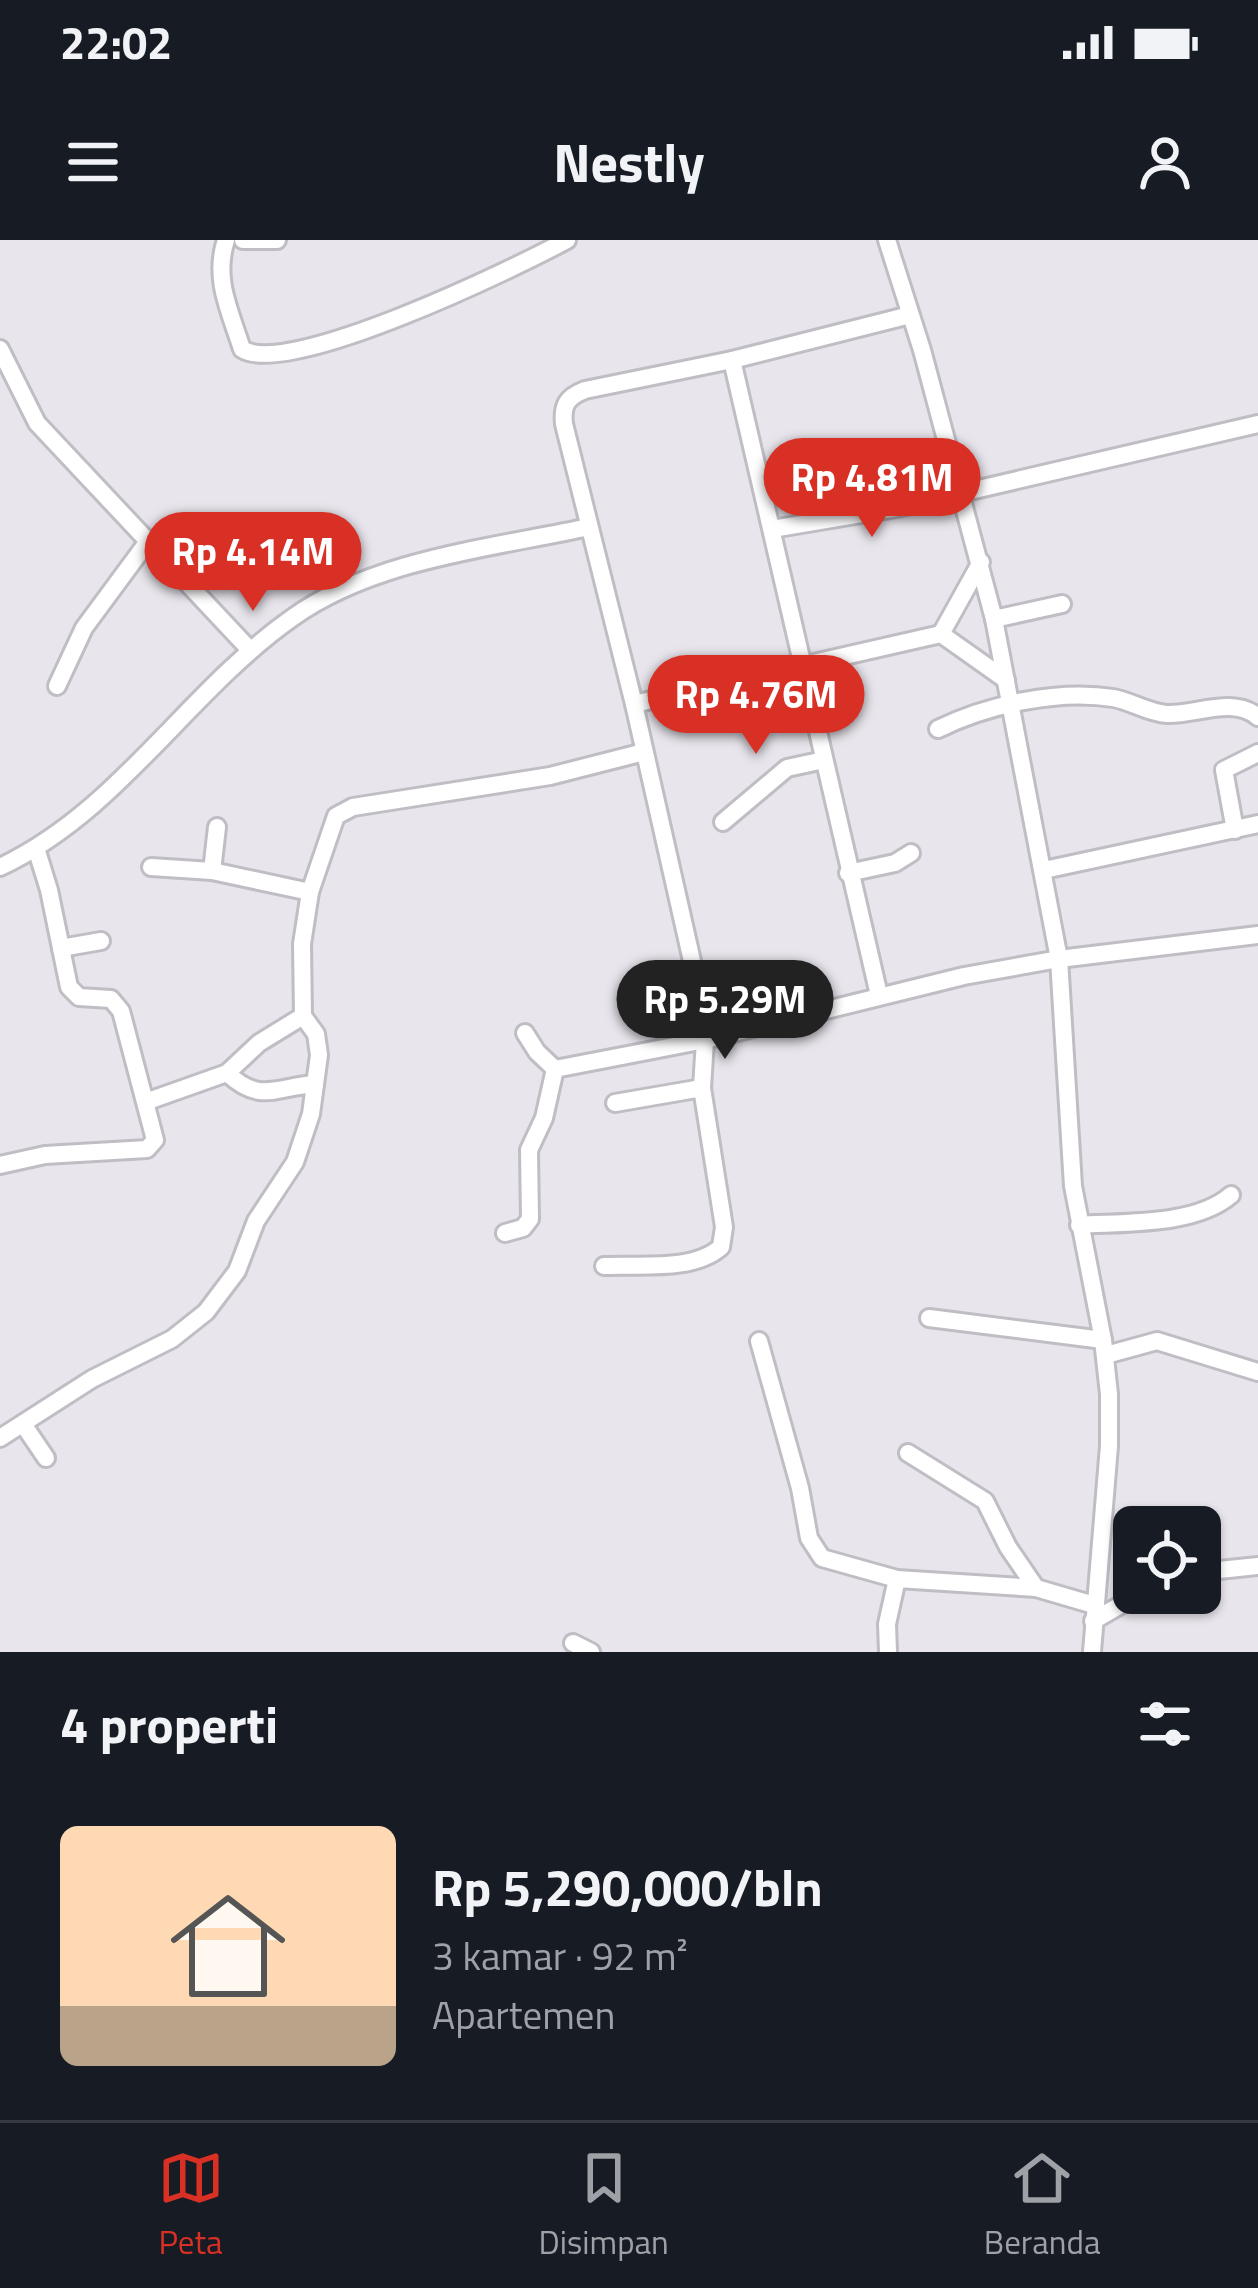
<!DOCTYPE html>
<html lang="id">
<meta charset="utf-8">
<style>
body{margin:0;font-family:"Titillium Web",sans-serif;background:#242831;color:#f1f3f6;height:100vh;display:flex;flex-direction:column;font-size:45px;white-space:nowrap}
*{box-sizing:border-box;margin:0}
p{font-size:39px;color:#9ea1a6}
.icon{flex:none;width:66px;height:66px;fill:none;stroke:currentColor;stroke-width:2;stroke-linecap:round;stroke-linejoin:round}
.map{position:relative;height:1412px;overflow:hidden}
.details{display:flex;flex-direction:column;background:#171b24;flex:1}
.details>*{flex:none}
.tools{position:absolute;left:1113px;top:1266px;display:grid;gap:24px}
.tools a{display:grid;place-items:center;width:108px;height:108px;border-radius:18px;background:#171b24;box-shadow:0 3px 9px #0004;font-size:60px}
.price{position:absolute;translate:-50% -102px;padding:0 27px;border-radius:42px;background:#d93025;color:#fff;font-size:39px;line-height:78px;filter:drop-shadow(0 3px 6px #0008)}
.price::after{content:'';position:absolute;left:50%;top:72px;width:36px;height:27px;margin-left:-18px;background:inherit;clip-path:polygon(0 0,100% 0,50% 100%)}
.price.selected{background:#222;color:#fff}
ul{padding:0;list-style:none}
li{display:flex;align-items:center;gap:36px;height:300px;padding:0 60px}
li+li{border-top:3px solid #363941}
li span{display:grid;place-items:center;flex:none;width:336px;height:240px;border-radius:18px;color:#555}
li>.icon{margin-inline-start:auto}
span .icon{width:144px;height:144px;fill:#fffc;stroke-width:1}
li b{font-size:51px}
h2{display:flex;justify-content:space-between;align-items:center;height:144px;padding:0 60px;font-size:51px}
.status{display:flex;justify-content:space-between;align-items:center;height:84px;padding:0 60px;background:#171b24;direction:ltr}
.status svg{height:33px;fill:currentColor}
header{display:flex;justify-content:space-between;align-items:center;height:156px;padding:0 60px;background:#171b24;font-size:54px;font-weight:700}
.tab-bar{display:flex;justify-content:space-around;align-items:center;height:168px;border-top:3px solid #363941;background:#171b24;font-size:33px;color:#9ea1a6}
.tab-bar a{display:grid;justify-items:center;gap:6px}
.tab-bar .selected{color:#d93025}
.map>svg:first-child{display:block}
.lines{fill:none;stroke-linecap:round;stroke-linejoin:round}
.minor-casing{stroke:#c0bdc4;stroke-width:22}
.minor{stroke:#fff;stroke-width:16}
</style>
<div class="status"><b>22:02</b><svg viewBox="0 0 49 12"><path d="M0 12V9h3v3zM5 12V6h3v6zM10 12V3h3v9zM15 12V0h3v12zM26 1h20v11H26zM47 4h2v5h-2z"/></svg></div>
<header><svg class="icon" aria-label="menu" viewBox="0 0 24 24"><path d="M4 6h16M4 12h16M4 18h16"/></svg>Nestly<svg class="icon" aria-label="person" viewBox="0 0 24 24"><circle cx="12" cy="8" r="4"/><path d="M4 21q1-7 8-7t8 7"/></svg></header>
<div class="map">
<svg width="1258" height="1412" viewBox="0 0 1258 1412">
<rect width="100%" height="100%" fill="#e8e5ec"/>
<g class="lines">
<defs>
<g id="minor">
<path d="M 226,0 C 213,39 230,71 242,109 C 287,139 517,27 567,0"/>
<polyline points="243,0 277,0"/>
<polyline points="887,0 922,110 994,379 1059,719 1073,946 1103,1100 1109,1154 1109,1206 1092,1412"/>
<polyline points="0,109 37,183 250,410"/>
<polyline points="732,120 879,755"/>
<polyline points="772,289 897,268 1258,184"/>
<polyline points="994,379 1062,364"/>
<polyline points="941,394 981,322"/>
<polyline points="57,446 84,388 146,304"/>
<polyline points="634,464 941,394 1006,440"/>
<path d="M 938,489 C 987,465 1058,449 1113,458 C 1131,461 1148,473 1167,474 C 1196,475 1233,456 1258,477"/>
<polyline points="723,582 787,528 824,520"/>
<polyline points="1235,590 1224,530 1258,513"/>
<path d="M 0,627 C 119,571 187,452 292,378 C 374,319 492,308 589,287"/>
<polyline points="151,627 212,631 310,652"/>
<polyline points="1044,630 1258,584"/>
<polyline points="212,631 217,587"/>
<polyline points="848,633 895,623 911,613"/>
<polyline points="61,708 101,701"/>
<polyline points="525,793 537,812 555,829"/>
<path d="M 227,833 C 260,864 275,847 315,844"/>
<polyline points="148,861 227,833 259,803 303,776"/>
<polyline points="615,863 702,848"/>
<polyline points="0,925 45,915 147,909 155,900 121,771 111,759 79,757 69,747 49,650 36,608"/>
<path d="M 1079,985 C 1124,982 1195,986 1231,955"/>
<polyline points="505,993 523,988 530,979 529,910 544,878 555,829 705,800 964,736 1059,719 1258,695"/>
<path d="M 604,1026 C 639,1024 693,1032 721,1007 L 724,987 L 702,848 L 705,800 L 692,721 L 634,464 L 564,184 C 562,165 567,157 585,150 L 732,120 L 910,75"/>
<polyline points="929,1078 1103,1100"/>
<polyline points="759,1101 800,1248 809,1298 822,1318 897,1339 1036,1348 1094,1365"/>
<polyline points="1106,1115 1157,1101 1258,1132"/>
<polyline points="23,1184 46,1218"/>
<polyline points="0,1198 92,1139 172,1099 206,1072 237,1031 256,981 295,922 311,874 319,815 316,794 303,776 302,704 310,652 336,576 353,567 550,536 644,512"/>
<polyline points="908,1213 985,1261 1008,1307 1036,1348"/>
<polyline points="1200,1332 1258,1326"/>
<polyline points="1093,1381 1141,1353"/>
<polyline points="573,1403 591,1412"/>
<polyline points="888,1412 887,1384 897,1339"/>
</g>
</defs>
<!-- minor casing -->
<use href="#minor" class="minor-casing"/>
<!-- minor -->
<use href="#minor" class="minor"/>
</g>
</svg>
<div class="tools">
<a><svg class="icon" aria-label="locate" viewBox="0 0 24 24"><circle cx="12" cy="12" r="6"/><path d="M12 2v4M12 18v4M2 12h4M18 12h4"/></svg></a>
</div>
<b class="price" style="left:872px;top:300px">Rp 4.81M</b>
<b class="price" style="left:253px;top:374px">Rp 4.14M</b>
<b class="price" style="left:756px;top:517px">Rp 4.76M</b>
<b class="price selected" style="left:725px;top:822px">Rp 5.29M</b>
</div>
<section class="details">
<h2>4 properti<svg class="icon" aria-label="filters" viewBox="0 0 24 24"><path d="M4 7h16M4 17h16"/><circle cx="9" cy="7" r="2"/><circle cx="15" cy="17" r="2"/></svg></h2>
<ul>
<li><span style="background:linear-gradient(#ffd9b3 75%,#b9a48a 0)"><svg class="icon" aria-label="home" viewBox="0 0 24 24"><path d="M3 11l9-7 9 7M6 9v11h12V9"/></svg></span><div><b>Rp 5,290,000/bln</b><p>3 kamar · 92 m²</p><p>Apartemen</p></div></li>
</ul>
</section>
<nav class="tab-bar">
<a class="selected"><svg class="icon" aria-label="map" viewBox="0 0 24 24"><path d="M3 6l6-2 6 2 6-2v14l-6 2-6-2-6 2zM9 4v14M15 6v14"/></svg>Peta</a>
<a><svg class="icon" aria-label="saved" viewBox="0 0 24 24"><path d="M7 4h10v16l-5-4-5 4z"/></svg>Disimpan</a>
<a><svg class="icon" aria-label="home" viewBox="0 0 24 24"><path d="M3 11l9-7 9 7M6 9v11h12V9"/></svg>Beranda</a>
</nav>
